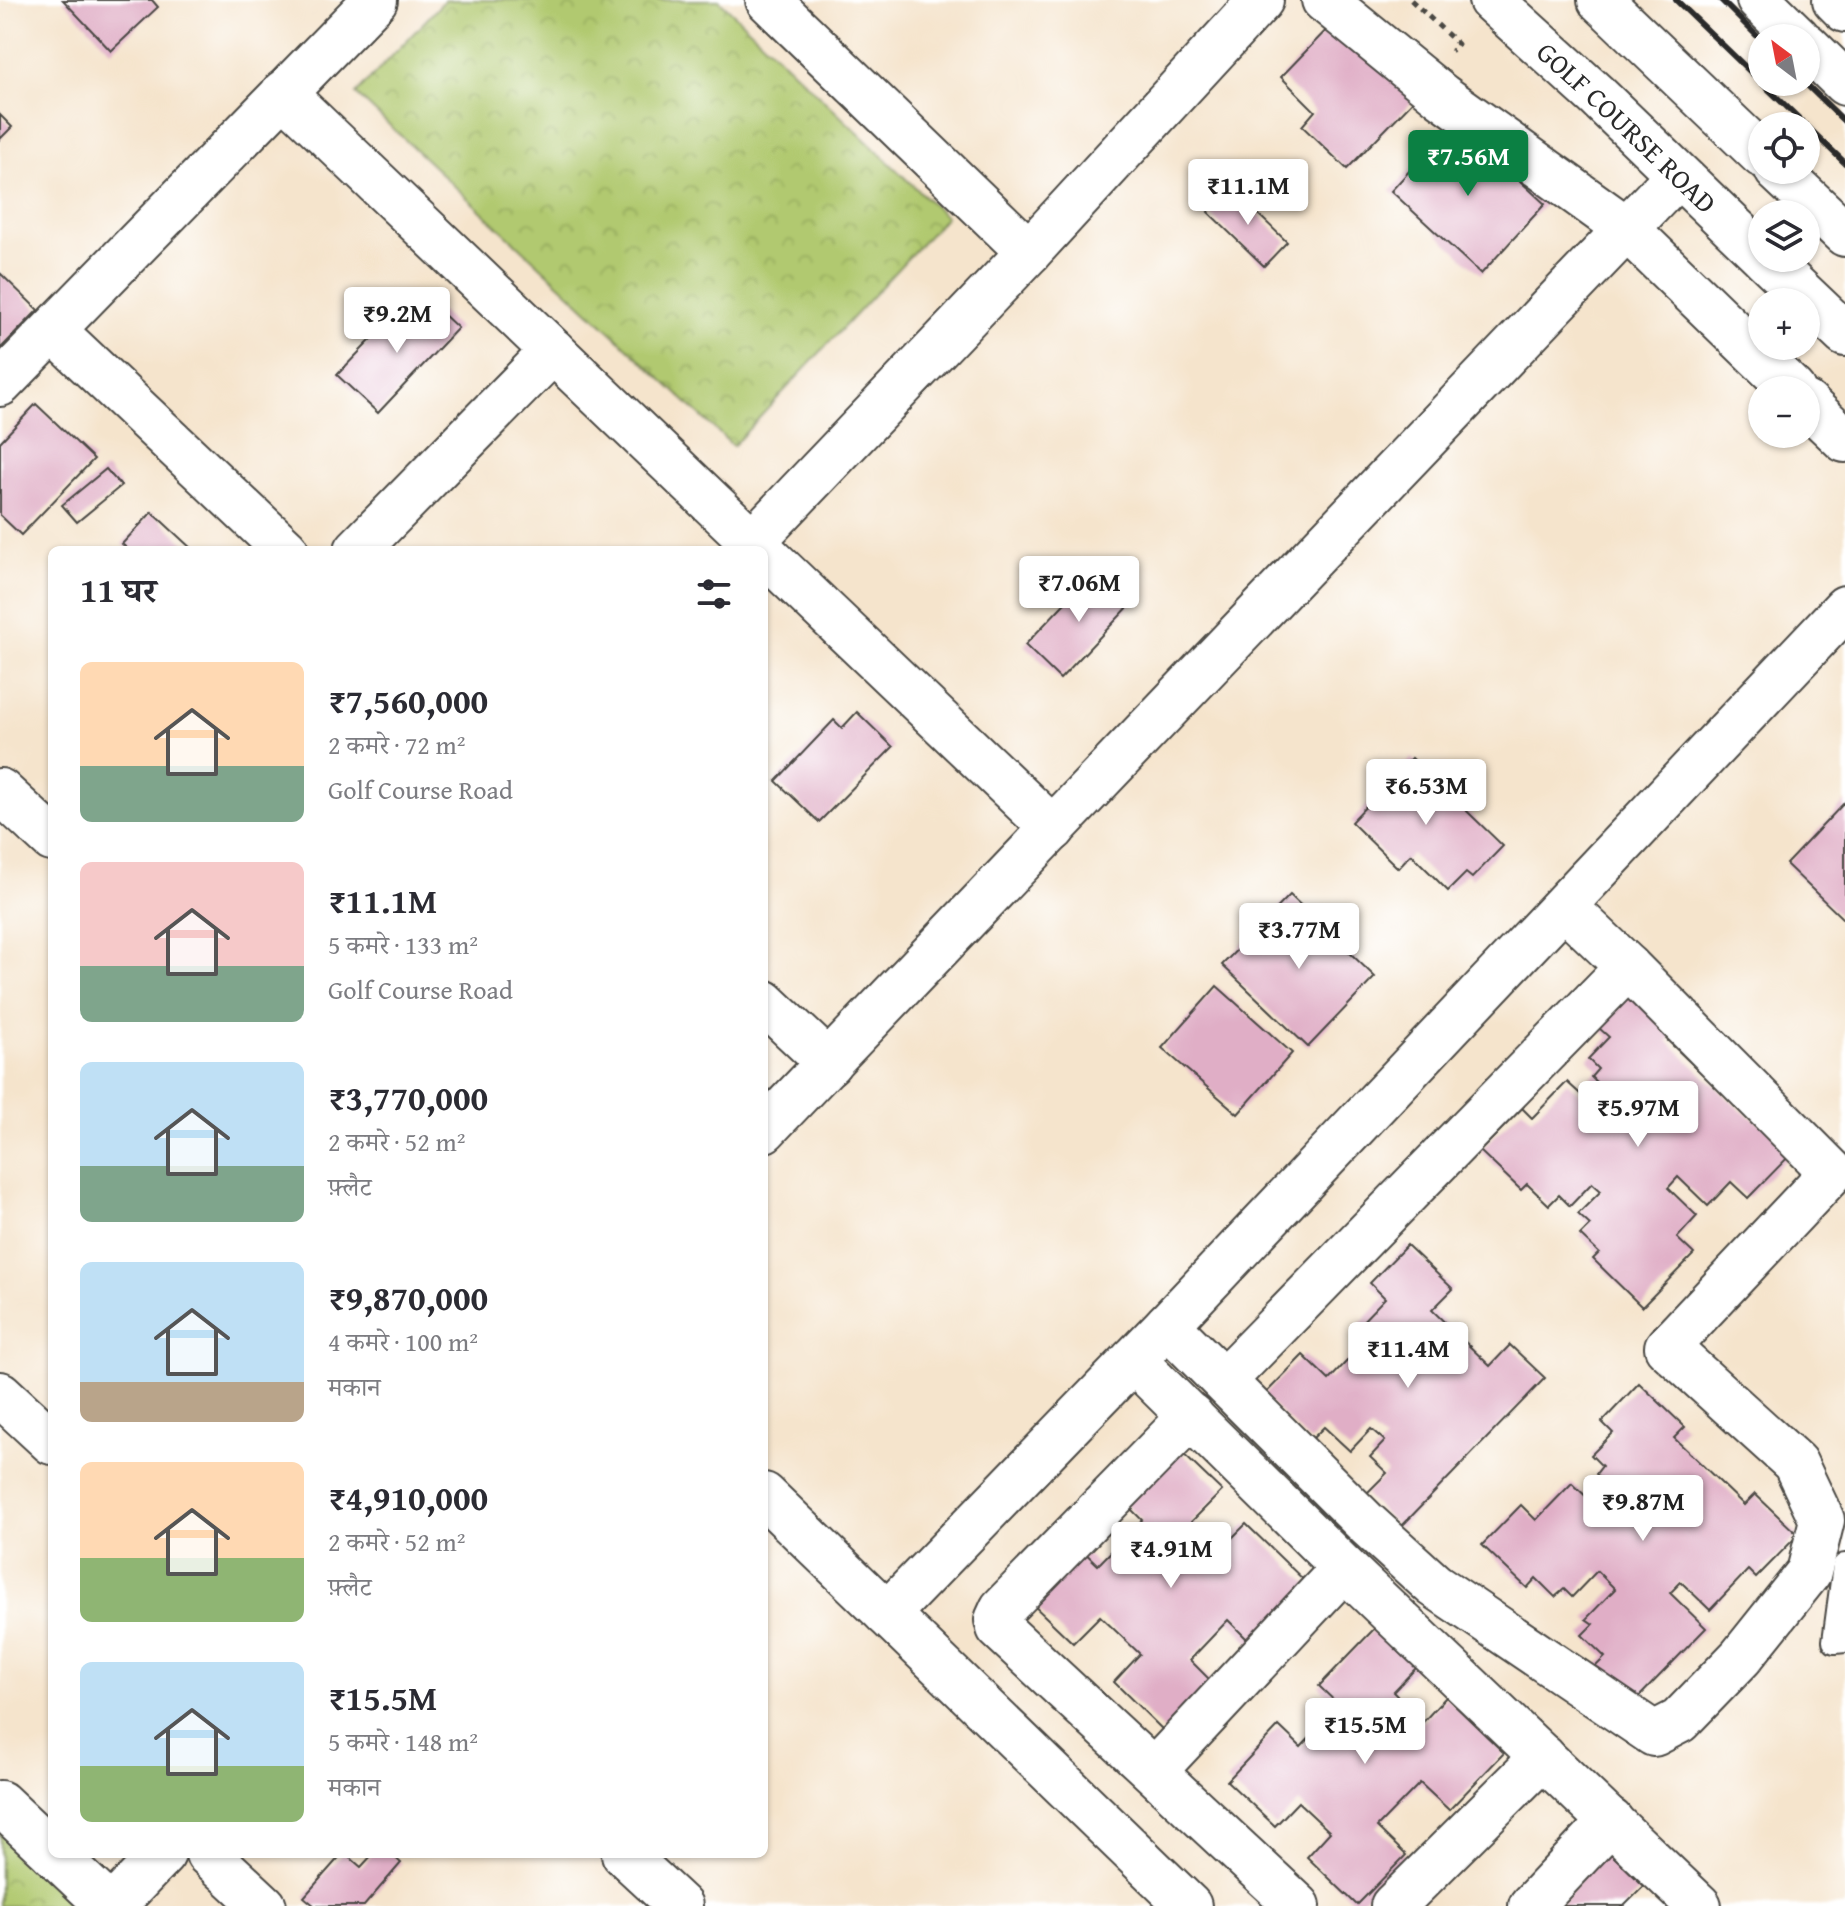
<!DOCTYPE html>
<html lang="hi">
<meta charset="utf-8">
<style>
body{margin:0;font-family:"Gentium Book Plus","Noto Serif Devanagari",serif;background:#f7f7f7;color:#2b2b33;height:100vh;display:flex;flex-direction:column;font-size:30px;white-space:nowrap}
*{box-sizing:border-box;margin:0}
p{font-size:26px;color:#7c7c81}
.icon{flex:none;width:44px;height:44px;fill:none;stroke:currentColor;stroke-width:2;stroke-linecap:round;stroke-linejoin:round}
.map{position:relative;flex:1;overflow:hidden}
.side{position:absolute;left:48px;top:546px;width:720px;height:1312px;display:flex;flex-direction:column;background:#fff;border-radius:12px;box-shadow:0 2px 6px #0004}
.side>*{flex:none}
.needle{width:52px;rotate:328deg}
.controls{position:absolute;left:1748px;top:24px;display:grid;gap:16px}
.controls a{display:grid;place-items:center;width:72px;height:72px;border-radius:50%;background:#fff;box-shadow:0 2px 6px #0004;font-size:40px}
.price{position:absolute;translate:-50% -68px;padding:0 18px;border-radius:8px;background:#fff;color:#222;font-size:26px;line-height:52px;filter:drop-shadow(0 2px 4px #0008)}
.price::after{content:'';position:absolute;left:50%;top:48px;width:24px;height:18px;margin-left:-12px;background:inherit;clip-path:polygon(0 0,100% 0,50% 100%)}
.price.current{background:#0b8043;color:#fff}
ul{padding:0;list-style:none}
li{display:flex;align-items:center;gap:24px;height:200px;padding:0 32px}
li span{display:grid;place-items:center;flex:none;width:224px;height:160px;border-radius:12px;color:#555}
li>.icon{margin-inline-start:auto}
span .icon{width:96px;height:96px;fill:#fffc;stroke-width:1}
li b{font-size:34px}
h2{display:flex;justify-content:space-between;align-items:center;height:96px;padding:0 32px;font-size:34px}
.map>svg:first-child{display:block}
.park{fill:url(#park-crowns);stroke:#6e7a4d;stroke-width:2}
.building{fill:#e0aec6}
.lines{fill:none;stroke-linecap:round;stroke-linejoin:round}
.lane-casing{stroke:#494743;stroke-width:28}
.street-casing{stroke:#494743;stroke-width:48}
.secondary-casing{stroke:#494743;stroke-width:48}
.path{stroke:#494743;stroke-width:5;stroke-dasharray:6 6;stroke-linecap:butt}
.lane{stroke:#fff;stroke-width:24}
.street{stroke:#fff;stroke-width:44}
.secondary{stroke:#fff;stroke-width:44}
.rail{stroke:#2b2b2b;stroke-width:6}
.labels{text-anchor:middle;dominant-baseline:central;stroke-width:8;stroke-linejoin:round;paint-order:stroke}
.street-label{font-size:28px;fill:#2b2b2b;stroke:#fff}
</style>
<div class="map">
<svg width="1845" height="1906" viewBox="0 0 1845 1906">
<defs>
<pattern id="park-crowns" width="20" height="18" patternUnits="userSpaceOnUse" patternTransform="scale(2)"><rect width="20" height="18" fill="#b1c96f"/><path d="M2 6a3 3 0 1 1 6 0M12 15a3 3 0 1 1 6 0" fill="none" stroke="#98ad60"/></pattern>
</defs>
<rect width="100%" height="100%" fill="#fff"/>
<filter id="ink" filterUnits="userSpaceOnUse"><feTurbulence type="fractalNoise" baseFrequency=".0125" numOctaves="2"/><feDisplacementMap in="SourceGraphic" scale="16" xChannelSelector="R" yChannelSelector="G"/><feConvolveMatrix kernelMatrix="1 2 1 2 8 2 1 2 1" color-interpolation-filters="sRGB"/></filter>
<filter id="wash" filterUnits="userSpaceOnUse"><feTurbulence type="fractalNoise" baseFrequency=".006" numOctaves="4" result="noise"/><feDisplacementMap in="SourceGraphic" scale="32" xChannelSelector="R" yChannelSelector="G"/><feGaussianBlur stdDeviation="1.8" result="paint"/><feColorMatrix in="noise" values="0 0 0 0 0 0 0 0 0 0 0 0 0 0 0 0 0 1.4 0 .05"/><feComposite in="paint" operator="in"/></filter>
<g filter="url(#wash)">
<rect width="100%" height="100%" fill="#f5e4cc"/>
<!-- park -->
<g class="park">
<polygon points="445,0 719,0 946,217 733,446 356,94"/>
<polygon points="0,1819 93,1906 0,1906"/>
</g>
<g id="blocks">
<!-- building -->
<g class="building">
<polygon points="63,0 152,0 158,7 111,51"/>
<polygon points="1335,21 1415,99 1347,169 1302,126 1315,111 1281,77"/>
<polygon points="0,115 12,127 0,139"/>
<polygon points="1455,121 1545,204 1481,274 1391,191"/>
<polygon points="1231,188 1287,242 1264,266 1208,212"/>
<polygon points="0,273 38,310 0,349"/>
<polygon points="424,296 458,328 378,413 337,375 391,319 402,329 417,313 412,308"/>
<polygon points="36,404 94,459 21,535 0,515 0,442"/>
<polygon points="106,469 121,486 77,522 62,505"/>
<polygon points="152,512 193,550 129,550 122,544"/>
<polygon points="1098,568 1133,602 1060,679 1025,645"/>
<polygon points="857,712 893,747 819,822 776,781 834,720 842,728"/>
<polygon points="1412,758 1503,846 1472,878 1466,873 1448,891 1411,854 1398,868 1351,822"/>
<polygon points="1845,802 1845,921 1786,864"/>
<polygon points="1290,895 1375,977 1308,1047 1222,965"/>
<polygon points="1217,986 1292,1053 1238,1114 1162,1048"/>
<polygon points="1634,992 1676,1032 1668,1041 1740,1110 1797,1148 1748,1198 1731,1182 1708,1206 1678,1177 1668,1188 1697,1216 1677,1238 1694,1254 1642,1307 1593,1259 1599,1253 1580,1235 1590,1225 1578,1214 1601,1191 1592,1183 1570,1206 1559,1195 1549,1205 1527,1184 1521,1190 1480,1151 1522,1108 1532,1118 1567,1082 1588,1101 1601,1087 1591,1077 1598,1069 1588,1059 1609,1037 1599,1028"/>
<polygon points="1407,1245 1453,1289 1432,1310 1490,1366 1510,1345 1545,1378 1400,1528 1365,1495 1387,1473 1370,1457 1385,1441 1371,1429 1350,1451 1324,1427 1310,1441 1263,1396 1303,1355 1329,1380 1368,1339 1356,1328 1385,1298 1370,1283"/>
<polygon points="1639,1383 1685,1427 1674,1438 1744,1505 1755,1494 1798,1535 1756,1578 1748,1570 1710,1610 1681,1582 1670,1593 1706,1628 1633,1703 1595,1667 1605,1657 1582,1635 1593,1624 1586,1619 1615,1589 1597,1571 1572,1597 1564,1589 1555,1597 1536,1578 1527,1588 1482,1545 1521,1505 1536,1520 1572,1483 1594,1504 1610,1487 1596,1474 1602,1466 1591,1455 1613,1433 1602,1422"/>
<polygon points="1177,1448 1222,1491 1191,1522 1220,1550 1246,1524 1309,1585 1252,1644 1228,1620 1190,1660 1213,1683 1166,1733 1114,1682 1140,1654 1100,1616 1073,1643 1029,1601 1080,1548 1098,1565 1142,1520 1124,1502"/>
<polygon points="1375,1628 1416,1668 1393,1692 1423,1722 1446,1697 1504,1753 1449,1810 1420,1783 1377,1827 1406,1855 1357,1905 1307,1857 1330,1832 1298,1802 1275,1826 1227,1781 1279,1726 1301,1747 1340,1706 1319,1686"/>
<polygon points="1603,1846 1644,1886 1624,1906 1561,1906"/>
<polygon points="342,1854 346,1854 361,1867 373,1854 391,1854 401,1863 364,1906 315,1906 304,1897"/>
</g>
</g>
</g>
<g filter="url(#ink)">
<use href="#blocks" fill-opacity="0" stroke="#494743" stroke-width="2"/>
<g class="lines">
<defs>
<polyline id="lane" points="1845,1566 1835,1641 1845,1640"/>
<g id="street">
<polyline points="768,0 1029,252"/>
<polyline points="1324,0 1442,96 1627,229 1793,390"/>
<polyline points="283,93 761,550"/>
<polyline points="54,331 286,550"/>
<polyline points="0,384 375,0"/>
<polyline points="1806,403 1845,440"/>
<polyline points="752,542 1029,252 1261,0"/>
<polyline points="357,550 553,351"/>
<polyline points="764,553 1053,829"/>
<polyline points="0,791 52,839"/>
<polyline points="1564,906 1628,967"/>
<polyline points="764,1002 829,1063"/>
<polyline points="764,1130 1678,175"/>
<polyline points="1167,1325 1368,1525 1434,1585 1654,1734 1679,1721 1741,1657 1809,1572 1822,1520 1795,1463 1667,1347 1832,1172 1628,967 1224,1380"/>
<polyline points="1133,1360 1344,1568 1699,1906"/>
<polyline points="0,1394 52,1442"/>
<polyline points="1191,1416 1002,1609 997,1620 999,1628 1298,1906"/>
<polyline points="764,1495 1189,1906"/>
<polyline points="887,1614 1167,1325 1845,608"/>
<polyline points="1155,1770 1344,1568"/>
<polyline points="0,1803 52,1852"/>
<polyline points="54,1854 109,1906"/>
<polyline points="208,1854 264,1906"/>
<polyline points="624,1854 680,1906"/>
<polyline points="113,1906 163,1854"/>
<polyline points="1393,1906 1543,1757"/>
<polyline points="1531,1906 1611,1821"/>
</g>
<g id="secondary">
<path id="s1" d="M 1491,0 L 1596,95 L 1762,255"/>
<polyline points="1600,0 1762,155"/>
<polyline points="1759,0 1798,38"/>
<polyline points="1835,0 1845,10"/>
<polyline points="1806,45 1845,83"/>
<polyline points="1777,170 1845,234"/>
<polyline points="1765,258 1845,334"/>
</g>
</defs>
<!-- lane casing -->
<use href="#lane" class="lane-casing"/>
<!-- street casing -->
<use href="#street" class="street-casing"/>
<!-- secondary casing -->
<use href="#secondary" class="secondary-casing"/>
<!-- path -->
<polyline class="path" points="1411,0 1458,44 1451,51"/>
<!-- lane -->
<use href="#lane" class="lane"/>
<!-- street -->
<use href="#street" class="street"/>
<!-- secondary -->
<use href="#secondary" class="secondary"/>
<!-- rail -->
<g class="rail">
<polyline points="1676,0 1845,163"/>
<polyline points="1721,0 1762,41"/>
<polyline points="1804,82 1845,122"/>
</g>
</g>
</g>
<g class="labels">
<!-- street labels -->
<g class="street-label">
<text stroke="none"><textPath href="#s1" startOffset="186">GOLF COURSE ROAD</textPath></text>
</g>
</g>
</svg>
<div class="controls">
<a><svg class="needle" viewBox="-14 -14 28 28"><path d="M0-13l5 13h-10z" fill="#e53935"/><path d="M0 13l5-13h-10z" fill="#7c7c81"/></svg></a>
<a><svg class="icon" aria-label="locate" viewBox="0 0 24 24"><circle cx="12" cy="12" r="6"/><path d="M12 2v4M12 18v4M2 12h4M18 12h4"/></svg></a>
<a><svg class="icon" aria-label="layers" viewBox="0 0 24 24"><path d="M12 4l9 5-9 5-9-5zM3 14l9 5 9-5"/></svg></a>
<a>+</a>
<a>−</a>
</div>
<b class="price current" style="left:1468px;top:198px">₹7.56M</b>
<b class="price" style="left:1248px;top:227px">₹11.1M</b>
<b class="price" style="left:397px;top:355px">₹9.2M</b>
<b class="price" style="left:1079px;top:624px">₹7.06M</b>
<b class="price" style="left:1426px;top:827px">₹6.53M</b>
<b class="price" style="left:1299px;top:971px">₹3.77M</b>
<b class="price" style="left:1638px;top:1149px">₹5.97M</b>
<b class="price" style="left:1408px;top:1390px">₹11.4M</b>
<b class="price" style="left:1643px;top:1543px">₹9.87M</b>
<b class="price" style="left:1171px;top:1590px">₹4.91M</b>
<b class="price" style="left:1365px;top:1766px">₹15.5M</b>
<section class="side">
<h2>11 घर<svg class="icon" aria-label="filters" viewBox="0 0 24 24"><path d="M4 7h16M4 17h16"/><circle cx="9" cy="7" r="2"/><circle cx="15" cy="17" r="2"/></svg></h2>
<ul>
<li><span style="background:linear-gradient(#ffd9b3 65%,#7fa58c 0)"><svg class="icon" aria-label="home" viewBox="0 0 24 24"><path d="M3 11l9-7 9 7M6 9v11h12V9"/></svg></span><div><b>₹7,560,000</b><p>2 कमरे · 72 m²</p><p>Golf Course Road</p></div></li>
<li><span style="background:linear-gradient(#f6c9c9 65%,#7fa58c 0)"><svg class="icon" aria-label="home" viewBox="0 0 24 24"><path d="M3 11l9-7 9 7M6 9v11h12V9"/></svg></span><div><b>₹11.1M</b><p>5 कमरे · 133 m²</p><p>Golf Course Road</p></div></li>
<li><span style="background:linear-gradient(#bfe0f5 65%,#7fa58c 0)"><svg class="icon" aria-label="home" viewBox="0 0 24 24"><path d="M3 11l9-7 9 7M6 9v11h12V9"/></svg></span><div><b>₹3,770,000</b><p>2 कमरे · 52 m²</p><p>फ़्लैट</p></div></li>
<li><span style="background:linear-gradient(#bfe0f5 75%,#b9a48a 0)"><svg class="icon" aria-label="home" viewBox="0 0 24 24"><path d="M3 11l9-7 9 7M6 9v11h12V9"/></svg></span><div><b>₹9,870,000</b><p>4 कमरे · 100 m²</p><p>मकान</p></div></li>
<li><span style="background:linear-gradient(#ffd9b3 60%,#8fb573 0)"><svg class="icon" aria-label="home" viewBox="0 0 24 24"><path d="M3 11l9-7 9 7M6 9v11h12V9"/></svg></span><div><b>₹4,910,000</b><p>2 कमरे · 52 m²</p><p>फ़्लैट</p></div></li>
<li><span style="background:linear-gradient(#bfe0f5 65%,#8fb573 0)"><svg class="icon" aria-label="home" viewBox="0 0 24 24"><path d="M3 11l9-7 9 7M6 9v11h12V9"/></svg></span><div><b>₹15.5M</b><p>5 कमरे · 148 m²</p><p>मकान</p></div></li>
</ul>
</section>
</div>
